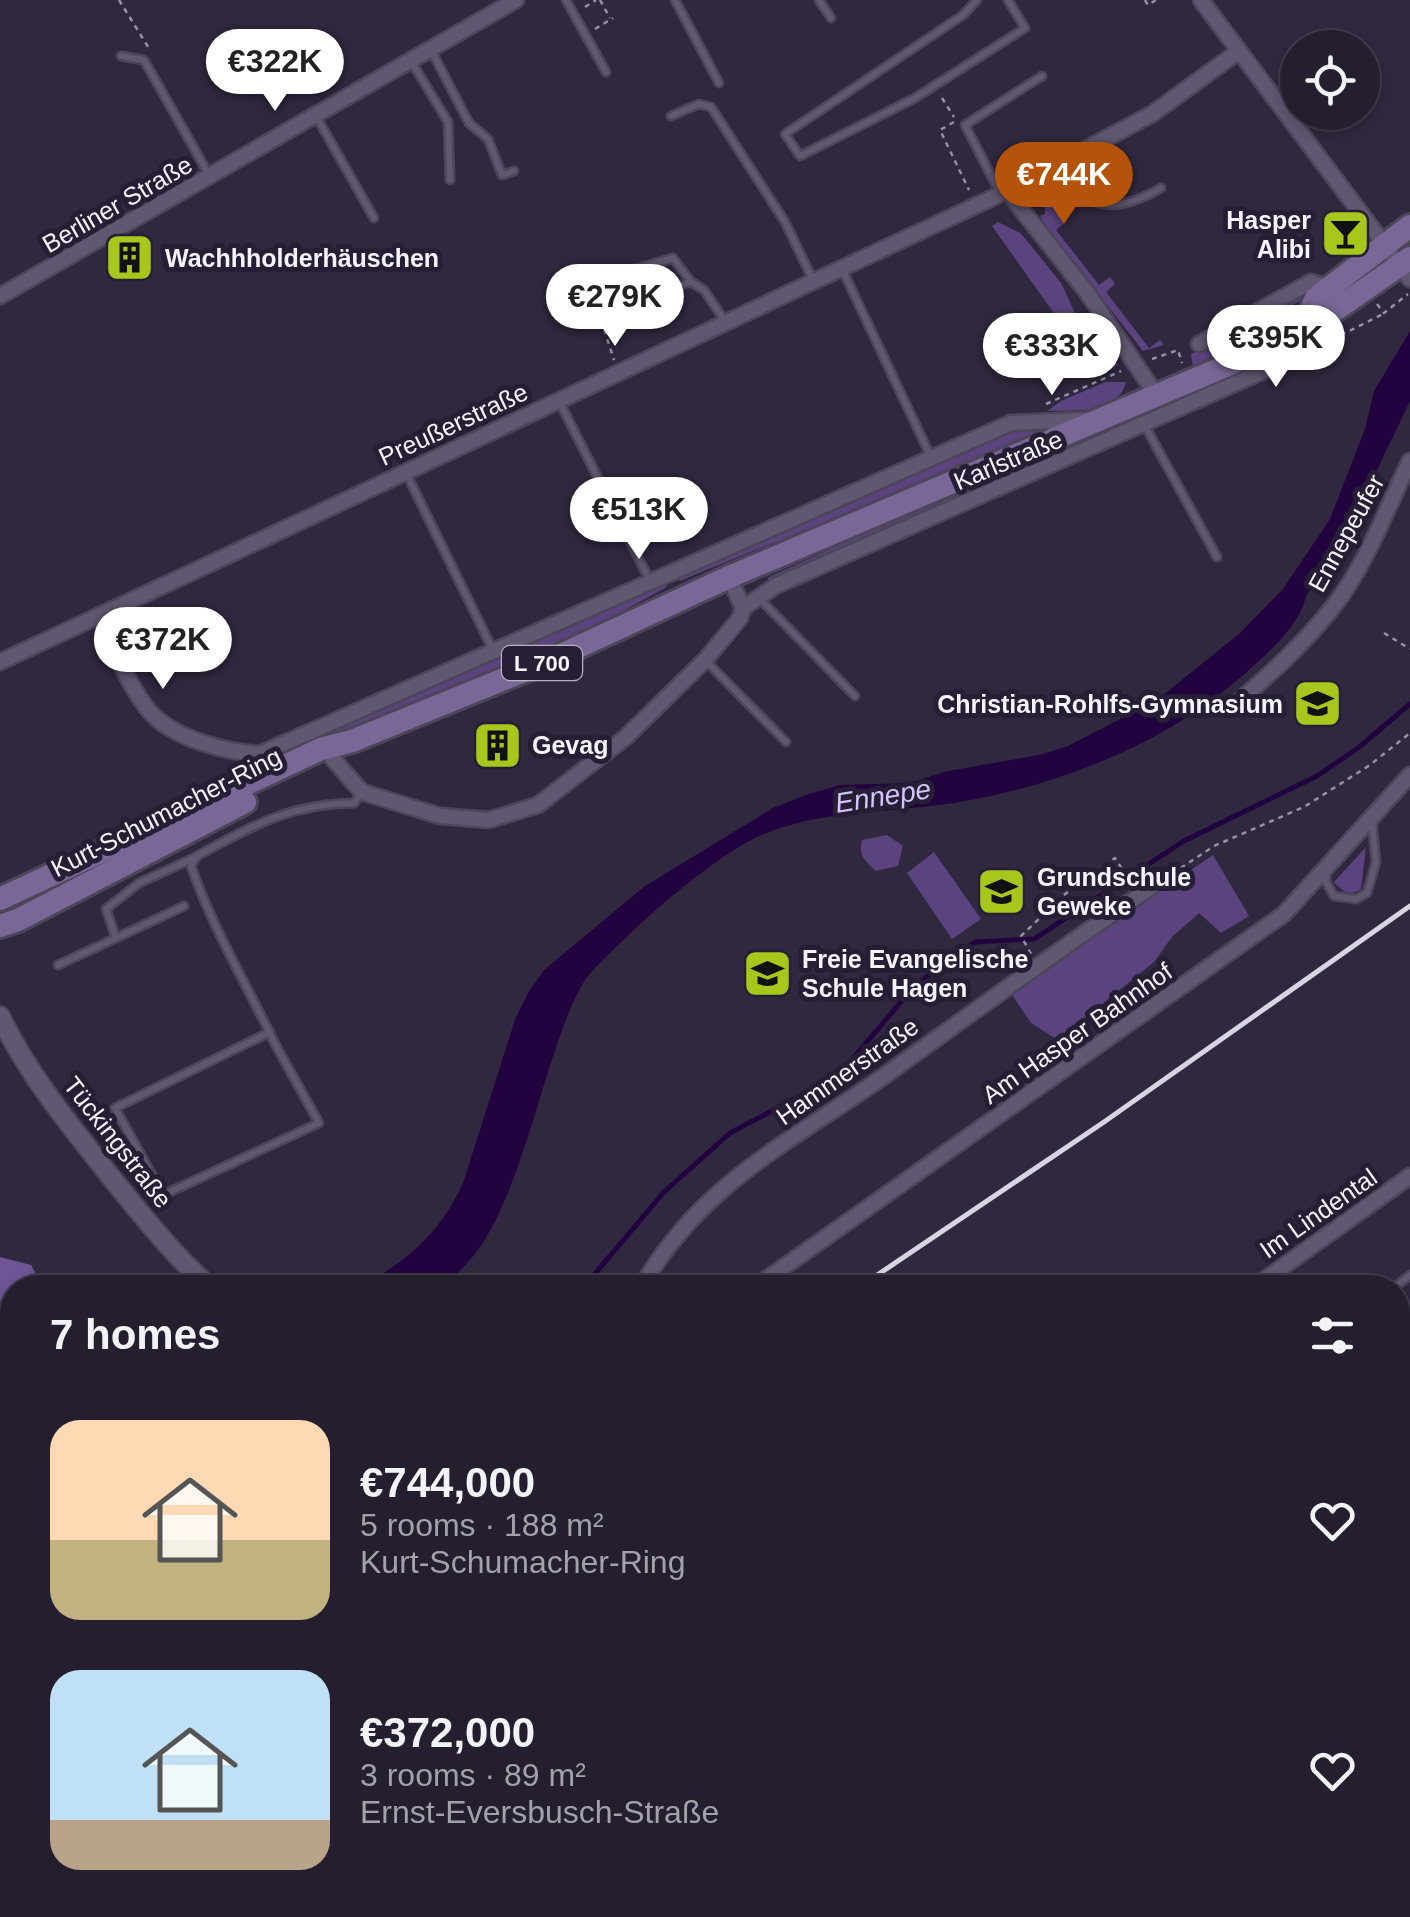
<!DOCTYPE html>
<meta charset="utf-8">
<style>
body{margin:0;font-family:Helvetica,sans-serif;background:#2c2737;color:#f1f3f6;height:100vh;display:flex;flex-direction:column;font-size:38px;white-space:nowrap}
*{box-sizing:border-box;margin:0}
p{font-size:32px;color:#a3a2aa}
.icon{flex:none;width:55px;height:55px;fill:none;stroke:currentColor;stroke-width:2;stroke-linecap:round;stroke-linejoin:round}
.map{position:relative;flex:1;overflow:hidden}
.details{position:absolute;left:0px;top:1275px;width:1410px;height:642px;display:flex;flex-direction:column;background:#241e2f;border-radius:40px 40px 0 0;box-shadow:0 5px 15px #0003,0 0 0 2px #413c4b}
.details>*{flex:none}
.buttons{position:absolute;left:1280px;top:30px;display:grid;gap:20px}
.buttons a{display:grid;place-items:center;width:100px;height:100px;border-radius:50%;background:#241e2f;box-shadow:0 5px 15px #0003,0 0 0 2px #413c4b;font-size:50px}
.price{position:absolute;translate:-50% -85px;padding:0 22px;border-radius:35px;background:#fff;color:#222;font-size:32px;line-height:65px;filter:drop-shadow(0 2px 5px #0008)}
.price::after{content:'';position:absolute;left:50%;top:60px;width:30px;height:22px;margin-left:-15px;background:inherit;clip-path:polygon(0 0,100% 0,50% 100%)}
.price.selected{background:#b45309;color:#fff}
ul{padding:0;list-style:none}
li{display:flex;align-items:center;gap:30px;height:250px;padding:0 50px}
li span{display:grid;place-items:center;flex:none;width:280px;height:200px;border-radius:30px;color:#555}
li>.icon{margin-inline-start:auto}
span .icon{width:120px;height:120px;fill:#fffc;stroke-width:1}
li b{font-size:42px}
h2{display:flex;justify-content:space-between;align-items:center;height:120px;padding:0 50px;font-size:42px}
.map>svg:first-child{display:block}
.green{fill:#5a437e}
.forest{fill:#6e5596}
.water{fill:#21033f}
.lines{fill:none;stroke-linecap:round;stroke-linejoin:round}
.stream{stroke:#21033f;stroke-width:5}
.service-casing{stroke:#4d4659;stroke-width:11}
.minor-casing{stroke:#4d4659;stroke-width:19}
.tertiary-casing{stroke:#4d4659;stroke-width:22}
.primary-casing{stroke:#4d4659;stroke-width:28}
.path{stroke:#9791a3;stroke-width:2.5;stroke-dasharray:5 5;stroke-linecap:butt}
.service{stroke:#605771;stroke-width:6}
.minor{stroke:#605771;stroke-width:14}
.tertiary{stroke:#605771;stroke-width:18}
.primary{stroke:#796897;stroke-width:22}
.rail{stroke:#d8d4e1;stroke-width:5}
.labels{text-anchor:middle;dominant-baseline:central;stroke-width:10;stroke-linejoin:round;paint-order:stroke}
.shield{fill:#261e34;stroke:#b8b2c1;stroke-width:2.5}
.shield-label{font-size:22px;font-weight:bold;fill:#f6f2fe}
.street-label{font-size:25px;fill:#f6f2fe;stroke:#261e34}
.poi-label{font-size:25px;font-weight:bold;fill:#f6f2fe;stroke:#261e34;text-anchor:start}
.water-label{font-size:28px;font-style:italic;fill:#d6c3fc;stroke:#261e34}
</style>
<div class="map">
<svg width="1410" height="1917" viewBox="0 0 1410 1917">
<rect width="100%" height="100%" fill="#30283f"/>
<!-- green -->
<g class="green">
<polygon points="1057,191 1059,211 1066,221 1056,230 1099,285 1110,277 1115,284 1106,292 1149,348 1160,340 1164,345 1143,351 1047,228 1040,216 1045,214 1045,204"/>
<polygon points="998,222 1020,233 1029,243 1061,283 1075,313 1118,365 1100,376 1095,371 992,226"/>
<polygon points="1307,289 1313,291 1228,352 1193,367 1191,354"/>
<path d="M 1105,382 L 1126,382 C 1118,415 1074,410 1047,411 L 1061,401 Z"/>
<polygon points="1141,414 1142,417 772,581 767,578 1044,452"/>
<path d="M 1054,426 C 931,481 805,529 680,581 L 677,576 L 1011,431 Z"/>
<polygon points="665,581 667,587 562,644 298,751 303,743"/>
<path d="M 887,835 L 903,846 L 898,866 L 876,871 C 865,861 858,855 862,840 Z"/>
<path d="M 1366,847 L 1361,889 C 1349,897 1342,891 1334,882 Z"/>
<polygon points="934,852 981,919 952,939 907,873"/>
<polygon points="1213,855 1249,916 1221,933 1199,913 1172,937 1154,962 1058,1040 1031,1023 1010,992"/>
<polygon points="53,1905 205,1905 203,1917 57,1917"/>
<polygon points="517,1905 782,1905 805,1917 514,1917"/>
</g>
<!-- forest -->
<g class="forest">
<polygon points="0,1257 31,1265 43,1287 12,1288 12,1471 0,1476"/>
<polygon points="12,1591 12,1696 0,1701 0,1593"/>
<polygon points="1398,1663 1410,1673 1409,1840 1398,1835"/>
<polygon points="0,1716 12,1745 12,1817 0,1821"/>
<polygon points="426,1905 517,1905 514,1917 416,1917"/>
<polygon points="901,1905 1060,1905 1054,1917 928,1917"/>
</g>
<!-- water -->
<path class="water" d="M 1410,331 L 1410,401 L 1355,516 L 1306,596 C 1300,627 1264,656 1241,677 C 1157,750 1040,793 930,806 C 867,814 795,812 739,847 C 694,875 654,910 616,947 C 606,958 593,968 585,980 C 538,1054 519,1255 435,1286 C 414,1293 381,1288 359,1287 C 406,1263 441,1232 463,1183 L 516,1017 L 528,993 L 544,970 L 645,886 L 773,808 L 806,795 L 840,785 L 909,783 L 948,771 L 1039,755 L 1068,746 L 1157,700 L 1239,634 L 1283,589 L 1330,519 L 1365,429 L 1374,391 Z"/>
<g class="lines">
<!-- stream -->
<g class="stream">
<polyline points="588,1282 664,1192 730,1133 815,1088 850,1062 911,990 935,970 975,942 1034,939 1184,841 1317,776 1358,748 1410,704"/>
<polyline points="0,1518 12,1516"/>
</g>
<defs>
<g id="service">
<polyline points="566,0 606,72"/>
<polyline points="675,0 719,83"/>
<polyline points="819,0 831,18"/>
<polyline points="977,0 963,15 785,134 800,156 915,98 1025,28 1008,0"/>
<polyline points="431,50 469,123 488,139 502,175 514,171"/>
<polyline points="121,56 144,60 208,173"/>
<polyline points="411,61 448,122 450,180"/>
<polyline points="316,116 374,218"/>
<polyline points="671,116 699,104 711,107 785,222 813,280"/>
<path d="M 1057,167 C 1085,213 1118,213 1161,188"/>
<polyline points="1000,193 965,125 1042,76"/>
<polyline points="842,269 931,457"/>
<polyline points="592,290 597,280 673,258 691,282"/>
<polyline points="634,299 691,282 704,290 725,321"/>
<polyline points="559,401 650,581"/>
<polyline points="1145,426 1217,557"/>
<polyline points="406,473 493,650"/>
<polyline points="759,598 855,696"/>
<polyline points="706,661 786,742"/>
<polyline points="1326,870 1326,882 1334,896 1356,899 1367,893 1376,862 1372,821"/>
<polyline points="116,938 184,906"/>
<polyline points="58,965 116,938 106,909 139,883 196,857"/>
<path d="M 270,1032 L 115,1108 L 163,1195 L 319,1123 L 275,1044 C 247,985 212,927 191,866 L 197,856 C 252,826 289,804 354,803 L 362,793"/>
<polyline points="1394,1288 1410,1275"/>
<polyline points="1398,1548 1410,1529"/>
<polyline points="1398,1604 1410,1585"/>
<polyline points="40,1917 41,1905"/>
</g>
<g id="minor">
<polyline points="1201,0 1410,279"/>
<polyline points="1007,191 1086,291 1157,396"/>
<polyline points="0,296 516,0"/>
<polyline points="1199,344 1311,282 1329,288"/>
<polyline points="729,577 743,608"/>
<path d="M 99,615 C 114,646 128,687 151,713 C 175,739 226,752 260,754 L 1011,423 L 1085,420"/>
<polyline points="0,662 1007,191 1152,114 1239,51"/>
<path d="M 1232,707 C 1268,676 1303,645 1333,607 C 1366,565 1386,510 1410,461"/>
<polyline points="332,758 362,792 440,816 489,820 538,805 626,737 705,660 740,618 743,608 777,585 1302,354 1322,342 1328,315"/>
<path d="M 641,1288 C 700,1183 794,1140 887,1074 C 975,1011 1061,948 1150,888"/>
<polyline points="754,1288 1284,914 1410,775"/>
<polyline points="1253,1288 1410,1176"/>
<polyline points="0,1530 12,1527"/>
<polyline points="1185,1905 1210,1917"/>
</g>
<g id="tertiary">
<path d="M 0,1016 C 29,1077 76,1133 118,1186 C 148,1222 175,1257 211,1288"/>
<polyline points="289,1917 294,1905"/>
</g>
<g id="primary">
<polyline points="1306,320 1316,298 1410,226"/>
<polyline points="0,899 321,749 352,741 548,661 729,577 1247,357 1306,320 1328,315 1410,258"/>
<polyline points="0,926 18,920 245,802"/>
</g>
</defs>
<!-- service casing -->
<use href="#service" class="service-casing"/>
<!-- minor casing -->
<use href="#minor" class="minor-casing"/>
<!-- tertiary casing -->
<use href="#tertiary" class="tertiary-casing"/>
<!-- primary casing -->
<use href="#primary" class="primary-casing"/>
<!-- path -->
<g class="path">
<polyline points="119,0 150,50"/>
<polyline points="600,0 610,18"/>
<polyline points="1145,0 1148,5 1156,0"/>
<polyline points="585,7 596,0"/>
<polyline points="595,29 613,18"/>
<polyline points="942,98 954,117"/>
<polyline points="954,122 940,130 969,190"/>
<polyline points="595,301 614,360"/>
<polyline points="1377,304 1384,313 1408,294"/>
<polyline points="1341,335 1383,314"/>
<polyline points="1152,359 1178,350 1182,363"/>
<polyline points="1046,404 1121,371"/>
<polyline points="1384,633 1410,649"/>
<polyline points="1164,879 1214,846 1304,807 1370,765 1410,733"/>
<polyline points="1031,954 1021,936 1065,894 1115,858 1130,881"/>
<polyline points="536,1917 546,1905"/>
<polyline points="621,1917 636,1917"/>
</g>
<!-- service -->
<use href="#service" class="service"/>
<!-- minor -->
<use href="#minor" class="minor"/>
<!-- tertiary -->
<use href="#tertiary" class="tertiary"/>
<!-- primary -->
<use href="#primary" class="primary"/>
<!-- rail -->
<g class="rail">
<polyline points="858,1288 1104,1122 1410,906"/>
<polyline points="0,1565 12,1563"/>
</g>
</g>
<!-- icons -->
<defs>
<symbol id="bar-square" viewBox="-11 -11 22 22"><rect x="-9" y="-9" width="18" height="18" rx="4" fill="#a8c71c" stroke="#261e34"/><path d="M-6-5H6L.8 .8V4.5H3.5V6h-7V4.5H-.8V.8Z" fill="#111"/></symbol>
<symbol id="building-square" viewBox="-11 -11 22 22"><rect x="-9" y="-9" width="18" height="18" rx="4" fill="#a8c71c" stroke="#261e34"/><path d="M-4-6H4V6H1V3H-1V6H-4ZM-2.5-4.3h1.7v1.8h-1.7ZM.8-4.3h1.7v1.8H.8ZM-2.5-1h1.7V.8h-1.7ZM.8-1h1.7V.8H.8Z" fill="#111"/></symbol>
<symbol id="school-square" viewBox="-11 -11 22 22"><rect x="-9" y="-9" width="18" height="18" rx="4" fill="#a8c71c" stroke="#261e34"/><path d="M0-5L7-2L0 1L-7-2ZM-4 1L0 2.5L4 1V4Q0 6-4 4Z" fill="#111"/></symbol>
</defs>
<g fill-rule="evenodd">
<use href="#bar-square" x="1318" y="206" width="55" height="55"/>
<use href="#building-square" x="102" y="230" width="55" height="55"/>
<use href="#school-square" x="1290" y="676" width="55" height="55"/>
<use href="#building-square" x="470" y="718" width="55" height="55"/>
<use href="#school-square" x="974" y="864" width="55" height="55"/>
<use href="#school-square" x="740" y="946" width="55" height="55"/>
</g>
<g class="labels">
<!-- shield labels -->
<rect class="shield" x="502" y="646" width="80" height="34" rx="8"/>
<g class="shield-label">
<text x="542" y="663">L 700</text>
</g>
<!-- street labels -->
<g class="street-label">
<text transform="translate(117 204) rotate(-30)">Berliner Straße</text>
<text transform="translate(453 424) rotate(-25)">Preußerstraße</text>
<text transform="translate(1008 460) rotate(-23)">Karlstraße</text>
<text transform="translate(1346 533) rotate(-61)">Ennepeufer</text>
<text transform="translate(166 812) rotate(-27)">Kurt-Schumacher-Ring</text>
<text transform="translate(1077 1033) rotate(-35)">Am Hasper Bahnhof</text>
<text transform="translate(847 1071) rotate(-35)">Hammerstraße</text>
<text transform="translate(118 1142) rotate(52)">Tückingstraße</text>
<text transform="translate(1318 1213) rotate(-35)">Im Lindental</text>
</g>
<!-- poi labels -->
<g class="poi-label">
<text x="1311" y="220" text-anchor="end">Hasper<tspan x="1311" dy="29">Alibi</tspan></text>
<text x="165" y="258">Wachhholderhäuschen</text>
<text x="1283" y="704" text-anchor="end">Christian-Rohlfs-Gymnasium</text>
<text x="532" y="745">Gevag</text>
<text x="1037" y="877">Grundschule<tspan x="1037" dy="29">Geweke</tspan></text>
<text x="802" y="959">Freie Evangelische<tspan x="802" dy="29">Schule Hagen</tspan></text>
</g>
<!-- water labels -->
<g class="water-label">
<text transform="translate(883 796) rotate(-9)">Ennepe</text>
</g>
</g>
</svg>
<div class="buttons">
<a><svg class="icon" aria-label="locate" viewBox="0 0 24 24"><circle cx="12" cy="12" r="6"/><path d="M12 2v4M12 18v4M2 12h4M18 12h4"/></svg></a>
</div>
<b class="price" style="left:275px;top:114px">€322K</b>
<b class="price selected" style="left:1064px;top:227px">€744K</b>
<b class="price" style="left:615px;top:349px">€279K</b>
<b class="price" style="left:1276px;top:390px">€395K</b>
<b class="price" style="left:1052px;top:398px">€333K</b>
<b class="price" style="left:639px;top:562px">€513K</b>
<b class="price" style="left:163px;top:692px">€372K</b>
<section class="details">
<h2>7 homes<svg class="icon" aria-label="filters" viewBox="0 0 24 24"><path d="M4 7h16M4 17h16"/><circle cx="9" cy="7" r="2"/><circle cx="15" cy="17" r="2"/></svg></h2>
<ul>
<li><span style="background:linear-gradient(#ffd9b3 60%,#c2b280 0)"><svg class="icon" aria-label="home" viewBox="0 0 24 24"><path d="M3 11l9-7 9 7M6 9v11h12V9"/></svg></span><div><b>€744,000</b><p>5 rooms · 188 m²</p><p>Kurt-Schumacher-Ring</p></div><svg class="icon" aria-label="heart" viewBox="0 0 24 24"><path d="M12 20l-8-8c-3-5 5-10 8-4 3-6 11-1 8 4z"/></svg></li>
<li><span style="background:linear-gradient(#bfe0f5 75%,#b9a48a 0)"><svg class="icon" aria-label="home" viewBox="0 0 24 24"><path d="M3 11l9-7 9 7M6 9v11h12V9"/></svg></span><div><b>€372,000</b><p>3 rooms · 89 m²</p><p>Ernst-Eversbusch-Straße</p></div><svg class="icon" aria-label="heart" viewBox="0 0 24 24"><path d="M12 20l-8-8c-3-5 5-10 8-4 3-6 11-1 8 4z"/></svg></li>
</ul>
</section>
</div>
